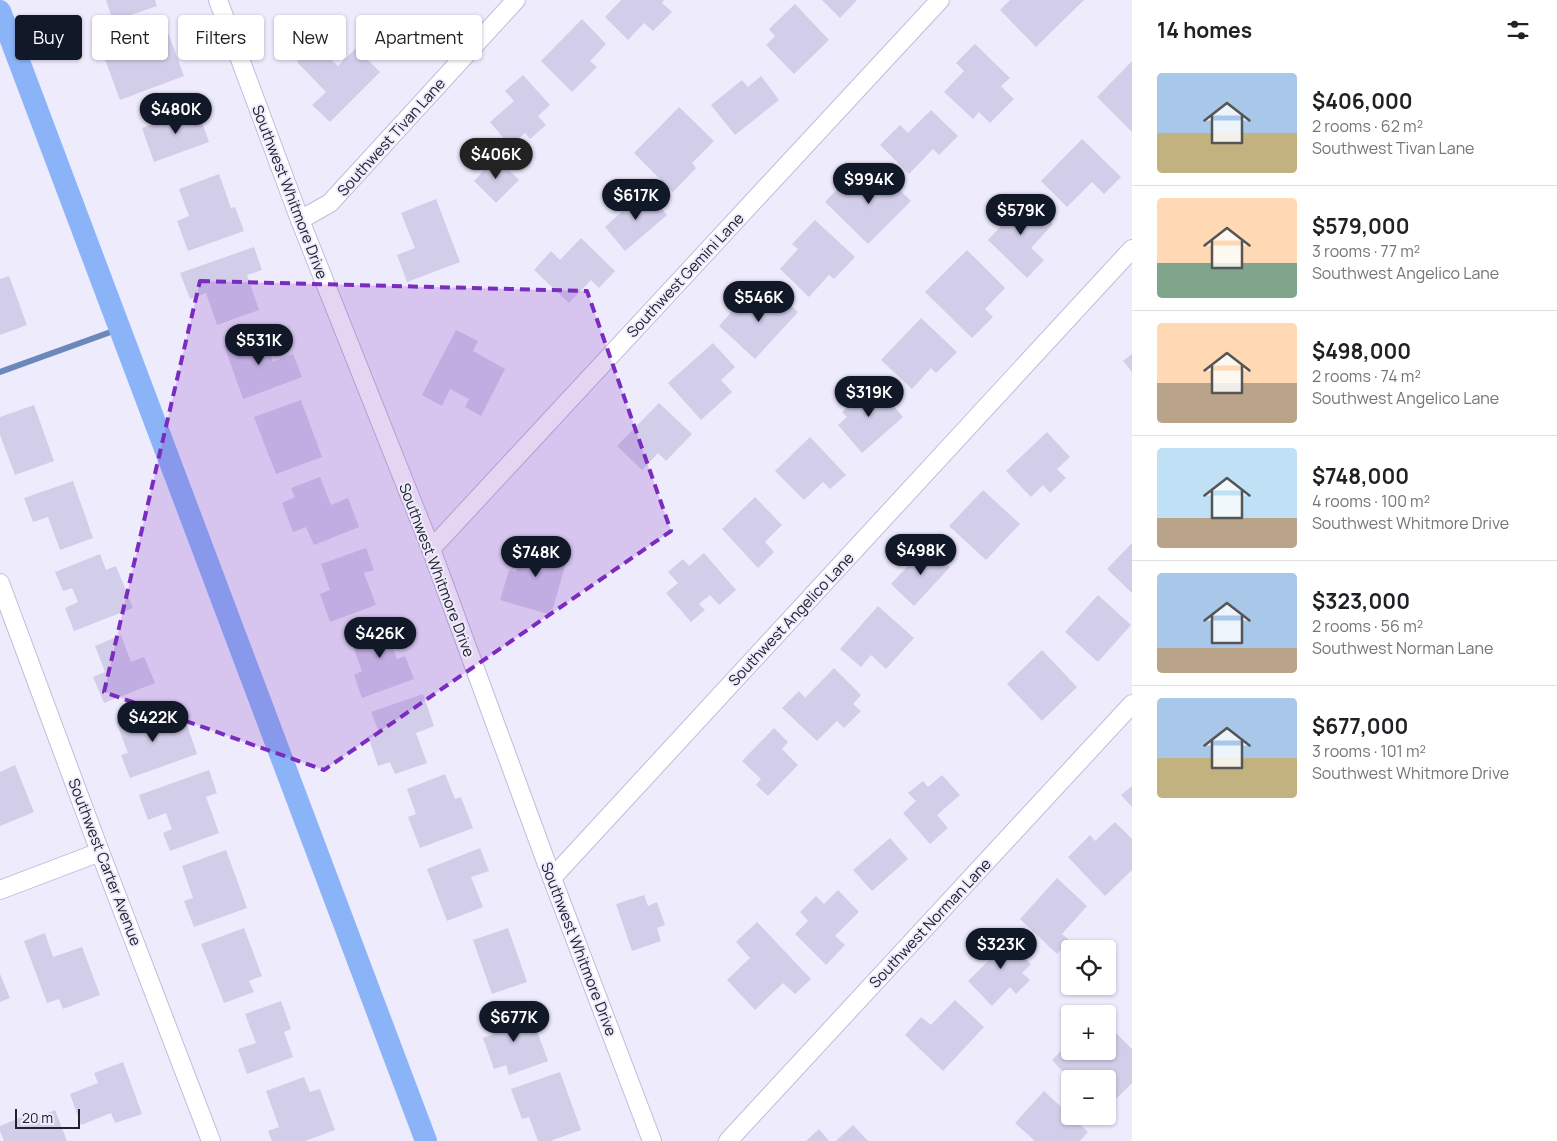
<!DOCTYPE html>
<meta charset="utf-8">
<style>
body{margin:0;font-family:Manrope,sans-serif;background:#f6f6f6;color:#202124;height:100vh;display:flex;flex-direction:column;font-size:19px;white-space:nowrap}
*{box-sizing:border-box;margin:0}
p{font-size:16px;color:#757577}
.icon{flex:none;width:28px;height:28px;fill:none;stroke:currentColor;stroke-width:2;stroke-linecap:round;stroke-linejoin:round}
.map{position:relative;flex:1;overflow:hidden}
.details{display:flex;flex-direction:column;background:#fff;width:425px}
.details>*{flex:none}
.top-card{position:absolute;left:15px;top:15px;width:475px;height:45px;display:flex;gap:10px}
.buttons{position:absolute;left:1061px;top:940px;display:grid;gap:10px}
.buttons a{display:grid;place-items:center;width:55px;height:55px;border-radius:5px;background:#fff;box-shadow:0 1px 4px #0004;font-size:25px}
.scale{position:absolute;left:15px;bottom:12px;width:65px;box-sizing:border-box;padding-left:5px;border:2px solid #23212c;border-top:0;font-size:14px;line-height:18px;white-space:nowrap;color:#23212c;-webkit-text-stroke:4px #eeebfd;paint-order:stroke}
.price{position:absolute;translate:-50% -42px;padding:0 11px;border-radius:18px;background:#111827;color:#fff;font-size:16px;line-height:32px;filter:drop-shadow(0 1px 2px #0008)}
.price::after{content:'';position:absolute;left:50%;top:30px;width:15px;height:11px;margin-left:-8px;background:inherit;clip-path:polygon(0 0,100% 0,50% 100%)}
.price.selected{background:#222;color:#fff}
ul{padding:0;list-style:none}
li{display:flex;align-items:center;gap:15px;height:125px;padding:0 25px}
li+li{border-top:1px solid #e0e0e0}
li span{display:grid;place-items:center;flex:none;width:140px;height:100px;border-radius:5px;color:#555}
li>.icon{margin-inline-start:auto}
span .icon{width:60px;height:60px;fill:#fffc;stroke-width:1}
li b{font-size:21px}
h2{display:flex;justify-content:space-between;align-items:center;height:60px;padding:0 25px;font-size:21px}
.chip{padding:0 18px;border-radius:5px;background:#fff;box-shadow:0 1px 4px #0004;font-size:18px;line-height:45px}
.chip.selected{background:#111827;color:#fff}
main{display:flex;flex:1;min-height:0}
.map>svg:first-child{display:block}
.lines{fill:none;stroke-linecap:round;stroke-linejoin:round}
.stream{stroke:#6c88bb;stroke-width:6}
.canal{stroke:#8bb4f8;stroke-width:22}
.building{fill:#d2ceea}
.minor-casing{stroke:#c0bdd9;stroke-width:20}
.minor{stroke:#fff;stroke-width:18}
.marked{fill:#7b2cbf;fill-opacity:0.2;stroke:#7b2cbf;stroke-width:4;stroke-dasharray:10 6;stroke-linejoin:round}
.labels{text-anchor:middle;dominant-baseline:central;stroke-width:4;stroke-linejoin:round;paint-order:stroke}
.street-label{font-size:15px;fill:#23212c;stroke:#eeebfd}
</style>
<main>
<div class="map">
<svg width="1132" height="1141" viewBox="0 0 1132 1141">
<rect width="100%" height="100%" fill="#eeebfd"/>
<g class="lines">
<!-- stream -->
<polyline class="stream" points="0,372 119,329"/>
<!-- canal -->
<polyline class="canal" points="0,11 426,1141"/>
</g>
<!-- building -->
<g class="building">
<polygon points="106,0 155,0 157,6 113,21"/>
<polygon points="621,0 664,0 662,3 672,12 653,31 644,23 628,40 605,17"/>
<polygon points="822,0 857,0 840,18"/>
<polygon points="1010,0 1084,0 1036,47 1000,10"/>
<polygon points="795,4 829,40 794,74 766,45 775,36 769,29"/>
<polygon points="582,19 606,44 590,61 597,67 572,92 541,61"/>
<polygon points="166,27 184,76 120,100 102,51"/>
<polygon points="332,27 346,40 329,57 338,66 356,48 380,72 330,122 312,105 326,92 297,62"/>
<polygon points="975,44 1010,78 1001,86 1014,99 990,123 979,112 973,119 944,92 964,71 956,63"/>
<polygon points="1132,61 1132,132 1097,97"/>
<polygon points="523,75 550,105 538,116 546,125 530,139 525,133 510,146 490,122 514,101 505,91"/>
<polygon points="761,76 779,100 735,135 711,105 742,80 748,87"/>
<polygon points="679,107 714,141 692,163 696,168 673,192 634,153"/>
<polygon points="197,108 209,142 154,162 142,128"/>
<polygon points="931,110 958,136 939,155 933,149 909,174 880,145 900,125 908,133"/>
<polygon points="1082,139 1121,177 1104,194 1092,182 1067,207 1041,181"/>
<polygon points="496,157 519,180 496,203 474,181"/>
<polygon points="876,167 911,201 868,244 825,202 842,184 851,193"/>
<polygon points="219,174 231,208 235,207 244,231 188,251 177,221 189,216 179,189"/>
<polygon points="646,190 667,215 625,251 605,227"/>
<polygon points="1023,195 1053,224 1031,248 1044,260 1027,278 988,240 1003,224 999,220"/>
<polygon points="436,199 460,262 407,282 397,255 415,248 401,213"/>
<polygon points="815,220 855,257 834,279 829,275 809,297 780,269 798,249 792,244"/>
<polygon points="581,238 615,271 599,288 591,280 569,303 534,270 551,251 560,260"/>
<polygon points="254,247 262,270 247,275 259,310 217,325 206,293 190,299 180,273"/>
<polygon points="967,250 1005,288 985,309 993,317 972,338 925,292"/>
<polygon points="9,276 27,325 0,335 0,279"/>
<polygon points="771,288 798,312 755,359 719,326 740,302 750,311"/>
<polygon points="921,318 957,352 936,373 931,368 912,389 881,360"/>
<polygon points="456,330 478,341 473,351 505,369 481,416 465,407 469,399 450,389 442,406 422,395"/>
<polygon points="262,331 273,362 293,354 302,377 243,399 224,345"/>
<polygon points="713,343 735,367 721,380 732,392 701,420 668,383"/>
<polygon points="1132,354 1132,372 1123,361"/>
<polygon points="874,383 903,417 862,453 838,425 847,417 842,412"/>
<polygon points="301,400 322,457 276,474 254,417"/>
<polygon points="659,403 692,434 666,461 658,453 642,470 617,446"/>
<polygon points="34,405 54,461 15,475 0,435 0,417"/>
<polygon points="1047,432 1070,457 1057,469 1066,478 1050,493 1043,485 1031,497 1006,471"/>
<polygon points="810,437 846,475 830,489 823,482 804,500 775,471"/>
<polygon points="320,477 331,505 348,498 359,527 314,545 306,527 293,532 282,503 295,497 291,488"/>
<polygon points="73,481 93,538 60,550 48,517 33,522 24,498"/>
<polygon points="983,490 1020,524 986,560 949,526"/>
<polygon points="755,497 782,525 765,542 774,552 758,568 722,529"/>
<polygon points="525,539 569,552 551,615 500,600 509,570 516,572"/>
<polygon points="1132,543 1132,593 1107,569"/>
<polygon points="927,545 950,567 914,606 891,584"/>
<polygon points="366,548 374,570 364,573 376,605 330,622 320,594 330,590 321,564"/>
<polygon points="704,553 736,590 719,605 710,595 699,604 705,610 691,622 666,593 678,583 668,572 683,559 689,566"/>
<polygon points="100,554 106,570 116,566 133,608 74,631 65,608 78,602 72,588 63,591 55,572"/>
<polygon points="1098,595 1131,625 1098,662 1065,632"/>
<polygon points="878,606 914,638 886,669 871,655 861,667 840,649"/>
<polygon points="394,619 403,642 392,646 397,659 405,656 414,679 362,698 354,675 362,671 349,636"/>
<polygon points="121,635 131,662 144,657 155,683 104,703 93,677 105,672 95,646"/>
<polygon points="1042,650 1077,687 1042,721 1007,684"/>
<polygon points="834,668 861,695 853,704 861,711 844,728 837,721 817,741 782,708 799,691 805,698"/>
<polygon points="423,694 434,726 416,733 427,763 395,774 390,762 378,766 368,736 379,732 371,712"/>
<polygon points="157,706 166,732 187,725 197,754 130,778 121,755 128,753 116,721"/>
<polygon points="774,728 788,742 782,749 798,765 768,796 756,785 761,779 742,761"/>
<polygon points="15,765 34,812 0,826 0,772"/>
<polygon points="209,770 217,793 206,797 219,833 170,851 163,833 172,829 166,813 148,820 139,795"/>
<polygon points="445,774 455,799 461,797 473,828 420,848 408,817 416,814 407,789"/>
<polygon points="942,775 960,795 937,815 948,828 930,844 903,813 916,801 908,793 923,781 928,787"/>
<polygon points="1132,786 1132,807 1121,795"/>
<polygon points="1115,822 1132,839 1132,870 1105,896 1068,857 1090,835 1095,841"/>
<polygon points="890,838 908,859 872,891 853,870"/>
<polygon points="480,848 489,871 471,877 483,907 447,921 427,869"/>
<polygon points="226,850 247,908 194,927 184,901 193,898 182,866"/>
<polygon points="1057,878 1087,906 1062,934 1069,940 1057,954 1020,919"/>
<polygon points="838,890 859,912 835,936 845,945 826,965 795,934 808,921 800,912 816,896 824,904"/>
<polygon points="644,895 648,906 657,902 665,925 657,928 661,941 632,951 616,904"/>
<polygon points="757,922 811,979 795,994 783,983 755,1010 727,980 750,958 736,942"/>
<polygon points="244,928 262,976 249,981 254,992 224,1003 201,944"/>
<polygon points="508,928 527,982 492,994 473,940"/>
<polygon points="999,932 1031,964 1022,973 1030,980 1016,994 1010,987 992,1006 968,981 991,958 982,949"/>
<polygon points="45,933 53,957 82,947 100,995 63,1009 59,999 47,1003 24,941"/>
<polygon points="0,974 10,998 0,1002"/>
<polygon points="955,1000 984,1027 943,1071 905,1035 921,1017 931,1025"/>
<polygon points="281,1001 291,1029 284,1032 293,1057 247,1074 238,1049 256,1043 245,1014"/>
<polygon points="518,1007 528,1034 537,1031 548,1061 509,1075 506,1065 494,1069 483,1038 494,1034 488,1018"/>
<polygon points="1114,1031 1132,1049 1132,1083 1108,1107 1108,1079 1070,1079 1052,1060 1070,1042 1070,1051 1088,1051 1091,1054 1094,1051 1108,1051 1108,1037"/>
<polygon points="123,1062 142,1114 115,1123 111,1113 81,1125 70,1094 98,1083 94,1073"/>
<polygon points="560,1072 581,1130 550,1141 538,1141 529,1117 522,1119 511,1089"/>
<polygon points="304,1077 310,1092 320,1089 335,1130 305,1141 272,1141 268,1131 279,1127 266,1091"/>
<polygon points="1044,1091 1088,1132 1080,1141 1035,1141 1015,1123"/>
<polygon points="55,1110 67,1141 4,1141 0,1131 0,1126 31,1113 33,1119"/>
<polygon points="853,1125 868,1141 836,1141"/>
<polygon points="819,1129 829,1141 806,1141"/>
</g>
<g class="lines">
<defs>
<g id="minor">
<polyline points="218,0 300,220 431,549 552,878 652,1141"/>
<polyline points="300,220 330,203 516,0"/>
<polyline points="431,549 940,0"/>
<polyline points="0,583 100,852 211,1141"/>
<polyline points="552,878 1132,249"/>
<polyline points="0,890 100,852"/>
<polyline points="728,1141 1132,704"/>
</g>
</defs>
<!-- minor casing -->
<use href="#minor" class="minor-casing"/>
<!-- minor -->
<use href="#minor" class="minor"/>
</g>
<!-- marked area -->
<path class="marked" d="M 200,281 L 587,291 L 671,531 L 324,770 L 104,692 Z"/>
<g class="labels">
<!-- street labels -->
<g class="street-label">
<text transform="translate(391 137) rotate(-48)">Southwest Tivan Lane</text>
<text transform="translate(290 192) rotate(69)">Southwest Whitmore Drive</text>
<text transform="translate(685 275) rotate(-47)">Southwest Gemini Lane</text>
<text transform="translate(437 570) rotate(69)">Southwest Whitmore Drive</text>
<text transform="translate(791 619) rotate(-47)">Southwest Angelico Lane</text>
<text transform="translate(105 862) rotate(69)">Southwest Carter Avenue</text>
<text transform="translate(930 923) rotate(-47)">Southwest Norman Lane</text>
<text transform="translate(579 949) rotate(69)">Southwest Whitmore Drive</text>
</g>
</g>
</svg>
<div class="buttons">
<a><svg class="icon" aria-label="locate" viewBox="0 0 24 24"><circle cx="12" cy="12" r="6"/><path d="M12 2v4M12 18v4M2 12h4M18 12h4"/></svg></a>
<a>+</a>
<a>−</a>
</div>
<div class="scale">20 m</div>
<b class="price" style="left:176px;top:135px">$480K</b>
<b class="price selected" style="left:496px;top:180px">$406K</b>
<b class="price" style="left:869px;top:205px">$994K</b>
<b class="price" style="left:636px;top:221px">$617K</b>
<b class="price" style="left:1021px;top:236px">$579K</b>
<b class="price" style="left:759px;top:323px">$546K</b>
<b class="price" style="left:259px;top:366px">$531K</b>
<b class="price" style="left:869px;top:418px">$319K</b>
<b class="price" style="left:921px;top:576px">$498K</b>
<b class="price" style="left:536px;top:578px">$748K</b>
<b class="price" style="left:380px;top:659px">$426K</b>
<b class="price" style="left:153px;top:743px">$422K</b>
<b class="price" style="left:1001px;top:970px">$323K</b>
<b class="price" style="left:514px;top:1043px">$677K</b>
<div class="top-card">
<a class="chip selected">Buy</a>
<a class="chip">Rent</a>
<a class="chip">Filters</a>
<a class="chip">New</a>
<a class="chip">Apartment</a>
</div>
</div>
<section class="details">
<h2>14 homes<svg class="icon" aria-label="filters" viewBox="0 0 24 24"><path d="M4 7h16M4 17h16"/><circle cx="9" cy="7" r="2"/><circle cx="15" cy="17" r="2"/></svg></h2>
<ul>
<li><span style="background:linear-gradient(#a9c7e8 60%,#c2b280 0)"><svg class="icon" aria-label="home" viewBox="0 0 24 24"><path d="M3 11l9-7 9 7M6 9v11h12V9"/></svg></span><div><b>$406,000</b><p>2 rooms · 62 m²</p><p>Southwest Tivan Lane</p></div></li>
<li><span style="background:linear-gradient(#ffd9b3 65%,#7fa58c 0)"><svg class="icon" aria-label="home" viewBox="0 0 24 24"><path d="M3 11l9-7 9 7M6 9v11h12V9"/></svg></span><div><b>$579,000</b><p>3 rooms · 77 m²</p><p>Southwest Angelico Lane</p></div></li>
<li><span style="background:linear-gradient(#ffd9b3 60%,#b9a48a 0)"><svg class="icon" aria-label="home" viewBox="0 0 24 24"><path d="M3 11l9-7 9 7M6 9v11h12V9"/></svg></span><div><b>$498,000</b><p>2 rooms · 74 m²</p><p>Southwest Angelico Lane</p></div></li>
<li><span style="background:linear-gradient(#bfe0f5 70%,#b9a48a 0)"><svg class="icon" aria-label="home" viewBox="0 0 24 24"><path d="M3 11l9-7 9 7M6 9v11h12V9"/></svg></span><div><b>$748,000</b><p>4 rooms · 100 m²</p><p>Southwest Whitmore Drive</p></div></li>
<li><span style="background:linear-gradient(#a9c7e8 75%,#b9a48a 0)"><svg class="icon" aria-label="home" viewBox="0 0 24 24"><path d="M3 11l9-7 9 7M6 9v11h12V9"/></svg></span><div><b>$323,000</b><p>2 rooms · 56 m²</p><p>Southwest Norman Lane</p></div></li>
<li><span style="background:linear-gradient(#a9c7e8 60%,#c2b280 0)"><svg class="icon" aria-label="home" viewBox="0 0 24 24"><path d="M3 11l9-7 9 7M6 9v11h12V9"/></svg></span><div><b>$677,000</b><p>3 rooms · 101 m²</p><p>Southwest Whitmore Drive</p></div></li>
</ul>
</section>
</main>
